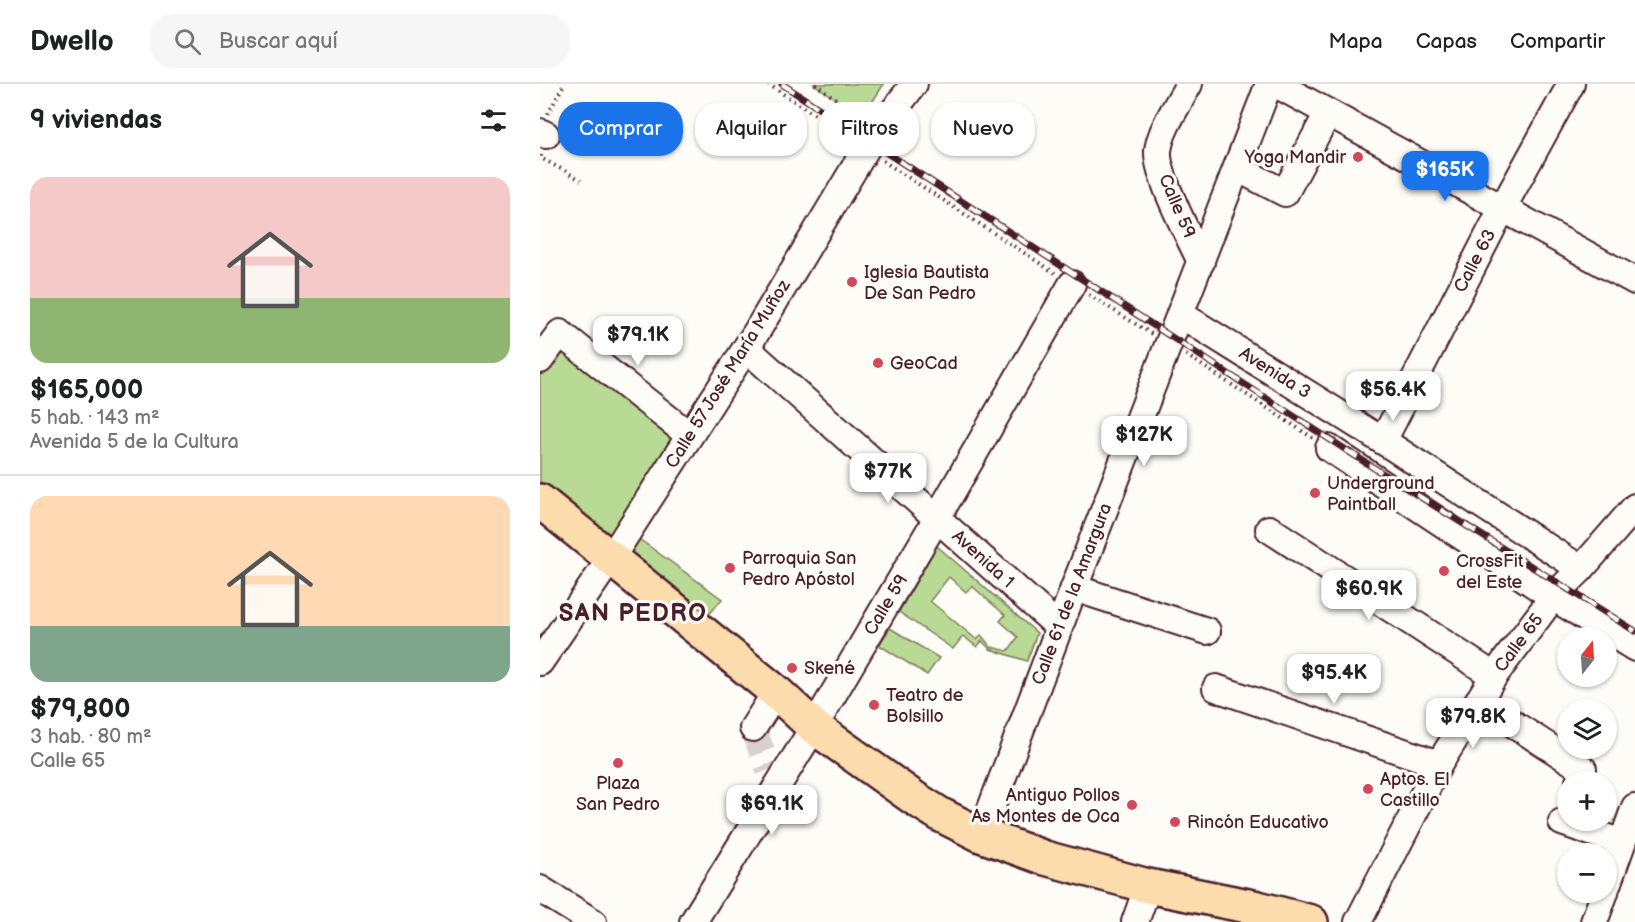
<!DOCTYPE html>
<html lang="es">
<meta charset="utf-8">
<style>
body{margin:0;font-family:"Balsamiq Sans",sans-serif;background:#f6f6f6;color:#202124;height:100vh;display:flex;flex-direction:column;font-size:22px;white-space:nowrap}
*{box-sizing:border-box;margin:0}
p{font-size:20px;color:#757577}
.icon{flex:none;width:33px;height:33px;fill:none;stroke:currentColor;stroke-width:2;stroke-linecap:round;stroke-linejoin:round}
.map{position:relative;flex:1;overflow:hidden}
.details{display:flex;flex-direction:column;background:#fff;width:540px}
.details>*{flex:none}
.hud{position:absolute;left:18px;top:18px;width:570px;height:54px;display:flex;gap:12px}
.needle{width:39px;rotate:17deg}
.tools{position:absolute;left:1017px;top:543px;display:grid;gap:12px}
.tools a{display:grid;place-items:center;width:60px;height:60px;border-radius:50%;background:#fff;box-shadow:0 2px 4px #0004;font-size:30px}
.price{position:absolute;translate:-50% -51px;padding:0 14px;border-radius:12px;background:#fff;color:#222;font-size:20px;line-height:39px;filter:drop-shadow(0 2px 3px #0008)}
.price::after{content:'';position:absolute;left:50%;top:36px;width:18px;height:14px;margin-left:-9px;background:inherit;clip-path:polygon(0 0,100% 0,50% 100%)}
.price.current{background:#1a73e8;color:#fff}
ul{padding:0;list-style:none}
li{display:grid;align-content:center;gap:12px;height:318px;padding:0 30px}
li+li{border-top:2px solid #e0e0e0}
li span{display:grid;place-items:center;height:186px;border-radius:18px;color:#555}
li>.icon{margin-inline-start:auto}
span .icon{width:108px;height:108px;fill:#fffc;stroke-width:1}
li b{font-size:26px}
h2{display:flex;justify-content:space-between;align-items:center;height:72px;padding:0 30px;font-size:26px}
.chip{padding:0 21px;border-radius:24px;background:#fff;box-shadow:0 2px 4px #0004;font-size:21px;line-height:54px}
.chip.current{background:#1a73e8;color:#fff}
header{display:flex;align-items:center;gap:36px;box-sizing:border-box;height:84px;padding:0 30px;background:#fff;border-bottom:2px solid #e0e0e0}
header strong{font-size:28px}
nav{display:flex;gap:33px;margin-inline-start:auto;font-size:21px}
.search{width:420px;height:54px;background:#f6f6f6;display:flex;align-items:center;gap:15px;box-sizing:border-box;padding:0 21px;border-radius:24px;color:#757577;font-size:22px}
main{display:flex;flex:1;min-height:0}
.map>svg:first-child{display:block}
.green{fill:#b9da94;stroke:#827c60;stroke-width:1.5;fill-rule:evenodd}
.lines{fill:none;stroke-linecap:round;stroke-linejoin:round}
.minor-tunnel{stroke:#d9d0ce;stroke-width:26;stroke-dasharray:26 13;stroke-linecap:butt}
.minor-casing{stroke:#4a1f2b;stroke-width:30}
.highway-casing{stroke:#4a1f2b;stroke-width:38}
.path{stroke:#4a1f2b;stroke-width:4;stroke-dasharray:1.5 4.5;stroke-linecap:butt}
.minor{stroke:#fdfcf7;stroke-width:26}
.highway{stroke:#fcdcac;stroke-width:33}
.rail-casing{stroke:#4a1f2b;stroke-width:7}
.rail{stroke:#fdfcf7;stroke-width:4.5;stroke-dasharray:14;stroke-linecap:butt}
.poi-dot{fill:#d1495b;stroke:#fdfcf7;stroke-width:2}
.labels{text-anchor:middle;dominant-baseline:central;stroke-width:6;stroke-linejoin:round;paint-order:stroke}
.poi-label{font-size:18px;fill:#4a1f2b;stroke:#fdfcf7;text-anchor:start}
.street-label{font-size:18px;fill:#4a1f2b;stroke:#fdfcf7}
.district-label{font-size:24px;font-weight:bold;letter-spacing:1.5px;fill:#4a1f2b;stroke:#fdfcf7}
</style>
<header>
<strong>Dwello</strong>
<div class="search"><svg class="icon" aria-label="search" viewBox="0 0 24 24"><circle cx="10" cy="10" r="6"/><path d="M15 15l6 6"/></svg>Buscar aquí</div>
<nav><a>Mapa</a><a>Capas</a><a>Compartir</a></nav>
</header>
<main>
<section class="details">
<h2>9 viviendas<svg class="icon" aria-label="filters" viewBox="0 0 24 24"><path d="M4 7h16M4 17h16"/><circle cx="9" cy="7" r="2"/><circle cx="15" cy="17" r="2"/></svg></h2>
<ul>
<li><span style="background:linear-gradient(#f6c9c9 65%,#8fb573 0)"><svg class="icon" aria-label="home" viewBox="0 0 24 24"><path d="M3 11l9-7 9 7M6 9v11h12V9"/></svg></span><div><b>$165,000</b><p>5 hab. · 143 m²</p><p>Avenida 5 de la Cultura</p></div></li>
<li><span style="background:linear-gradient(#ffd9b3 70%,#7fa58c 0)"><svg class="icon" aria-label="home" viewBox="0 0 24 24"><path d="M3 11l9-7 9 7M6 9v11h12V9"/></svg></span><div><b>$79,800</b><p>3 hab. · 80 m²</p><p>Calle 65</p></div></li>
</ul>
</section>
<div class="map">
<svg width="1095" height="838" viewBox="0 0 1095 838">
<rect width="100%" height="100%" fill="#fdfcf7"/>
<filter id="ink" filterUnits="userSpaceOnUse"><feTurbulence type="fractalNoise" baseFrequency=".0167" numOctaves="2"/><feDisplacementMap in="SourceGraphic" scale="12" xChannelSelector="R" yChannelSelector="G"/><feConvolveMatrix kernelMatrix="1 2 1 2 8 2 1 2 1" color-interpolation-filters="sRGB"/></filter>
<g filter="url(#ink)">
<!-- green -->
<g class="green">
<polygon points="274,0 344,0 322,34"/>
<polygon points="21,264 136,352 67,458 0,405 0,291"/>
<polygon points="95,452 182,515 163,538 84,478"/>
<path d="M 397,462 L 497,549 L 487,577 L 450,565 L 442,557 L 437,563 L 423,552 L 413,565 L 359,528 ZM 409,493 L 426,508 L 432,502 L 465,531 L 460,537 L 478,553 L 468,567 L 451,563 L 441,551 L 437,556 L 390,517 Z"/>
<polygon points="350,544 399,574 387,591 339,561"/>
</g>
<g class="lines">
<!-- minor-tunnel -->
<polyline class="minor-tunnel" points="213,644 229,686"/>
<defs>
<g id="minor">
<path d="M 649,0 C 639,19 620,46 618,67 C 616,91 650,154 661,178"/>
<polyline points="736,0 1095,197"/>
<polyline points="0,48 6,51"/>
<polyline points="697,84 745,109 788,29"/>
<polyline points="640,230 843,357 1041,485"/>
<polyline points="206,264 519,543"/>
<polyline points="0,276 20,249 149,351"/>
<polyline points="843,357 962,125 1031,0"/>
<polyline points="789,364 1013,513 1095,564"/>
<polyline points="729,445 954,592"/>
<polyline points="534,504 667,547"/>
<polyline points="0,578 71,474 217,247 330,58 374,0"/>
<polyline points="676,604 899,680"/>
<polyline points="938,617 1043,685 1039,698"/>
<polyline points="213,644 236,608"/>
<polyline points="1022,738 1082,759"/>
<polyline points="441,751 534,504 729,0"/>
<polyline points="1066,804 1095,723"/>
<polyline points="0,805 53,838"/>
<polyline points="153,838 274,643 397,434 532,200"/>
<polyline points="595,838 608,802"/>
<polyline points="818,838 899,680 954,592 1013,513 1041,485 1095,423"/>
<polyline points="1054,838 1065,808"/>
</g>
<polyline id="highway" points="0,417 236,608 274,643 374,714 401,731 441,751 505,774 608,802 718,824 771,838"/>
</defs>
<!-- minor casing -->
<use href="#minor" class="minor-casing"/>
<!-- highway casing -->
<use href="#highway" class="highway-casing"/>
<!-- path -->
<g class="path">
<polyline points="228,0 310,54"/>
<polyline points="275,0 323,34"/>
<polyline points="8,30 24,0"/>
<polyline points="1,71 1,74 41,96"/>
<polyline points="343,77 515,189"/>
<polyline points="549,211 612,250"/>
<polyline points="646,271 773,354"/>
</g>
<!-- minor -->
<use href="#minor" class="minor"/>
<!-- highway -->
<use href="#highway" class="highway"/>
<defs>
<polyline id="rail" points="242,0 330,58 834,384 1095,547"/>
</defs>
<!-- rail casing -->
<use href="#rail" class="rail-casing"/>
<!-- rail -->
<use href="#rail" class="rail"/>
</g>
</g>
<!-- markers -->
<g class="poi-dot">
<circle cx="818" cy="73" r="6"/>
<circle cx="312" cy="198" r="6"/>
<circle cx="338" cy="279" r="6"/>
<circle cx="775" cy="409" r="6"/>
<circle cx="190" cy="484" r="6"/>
<circle cx="904" cy="487" r="6"/>
<circle cx="252" cy="584" r="6"/>
<circle cx="334" cy="621" r="6"/>
<circle cx="78" cy="679" r="6"/>
<circle cx="828" cy="705" r="6"/>
<circle cx="592" cy="721" r="6"/>
<circle cx="635" cy="738" r="6"/>
</g>
<g class="labels">
<!-- poi labels -->
<g class="poi-label">
<text x="806" y="73" text-anchor="end">Yoga Mandir</text>
<text x="324" y="188">Iglesia Bautista<tspan x="324" dy="21">De San Pedro</tspan></text>
<text x="350" y="279">GeoCad</text>
<text x="787" y="399">Underground<tspan x="787" dy="21">Paintball</tspan></text>
<text x="202" y="474">Parroquia San<tspan x="202" dy="21">Pedro Apóstol</tspan></text>
<text x="916" y="477">CrossFit<tspan x="916" dy="21">del Este</tspan></text>
<text x="264" y="584">Skené</text>
<text x="346" y="611">Teatro de<tspan x="346" dy="21">Bolsillo</tspan></text>
<text x="840" y="695">Aptos. El<tspan x="840" dy="21">Castillo</tspan></text>
<text x="78" y="699" text-anchor="middle">Plaza<tspan x="78" dy="21">San Pedro</tspan></text>
<text x="580" y="711" text-anchor="end">Antiguo Pollos<tspan x="580" dy="21">As Montes de Oca</tspan></text>
<text x="647" y="738">Rincón Educativo</text>
</g>
<!-- street labels -->
<g class="street-label">
<text transform="translate(637 122) rotate(67)">Calle 59</text>
<text transform="translate(935 177) rotate(-62)">Calle 63</text>
<text transform="translate(735 289) rotate(32)">Avenida 3</text>
<text transform="translate(188 290) rotate(-58)">Calle 57 José María Muñoz</text>
<text transform="translate(443 475) rotate(42)">Avenida 1</text>
<text transform="translate(532 510) rotate(-69)">Calle 61 de la Amargura</text>
<text transform="translate(346 521) rotate(-59)">Calle 59</text>
<text transform="translate(979 559) rotate(-53)">Calle 65</text>
</g>
<!-- district labels -->
<g class="district-label">
<text x="93" y="529">SAN PEDRO</text>
</g>
</g>
</svg>
<div class="tools">
<a><svg class="needle" viewBox="-14 -14 28 28"><path d="M0-13l5 13h-10z" fill="#e53935"/><path d="M0 13l5-13h-10z" fill="#757577"/></svg></a>
<a><svg class="icon" aria-label="layers" viewBox="0 0 24 24"><path d="M12 4l9 5-9 5-9-5zM3 14l9 5 9-5"/></svg></a>
<a>+</a>
<a>−</a>
</div>
<b class="price current" style="left:905px;top:118px">$165K</b>
<b class="price" style="left:98px;top:283px">$79.1K</b>
<b class="price" style="left:853px;top:338px">$56.4K</b>
<b class="price" style="left:604px;top:383px">$127K</b>
<b class="price" style="left:348px;top:420px">$77K</b>
<b class="price" style="left:829px;top:537px">$60.9K</b>
<b class="price" style="left:794px;top:621px">$95.4K</b>
<b class="price" style="left:933px;top:665px">$79.8K</b>
<b class="price" style="left:232px;top:752px">$69.1K</b>
<div class="hud">
<a class="chip current">Comprar</a>
<a class="chip">Alquilar</a>
<a class="chip">Filtros</a>
<a class="chip">Nuevo</a>
</div>
</div>
</main>
